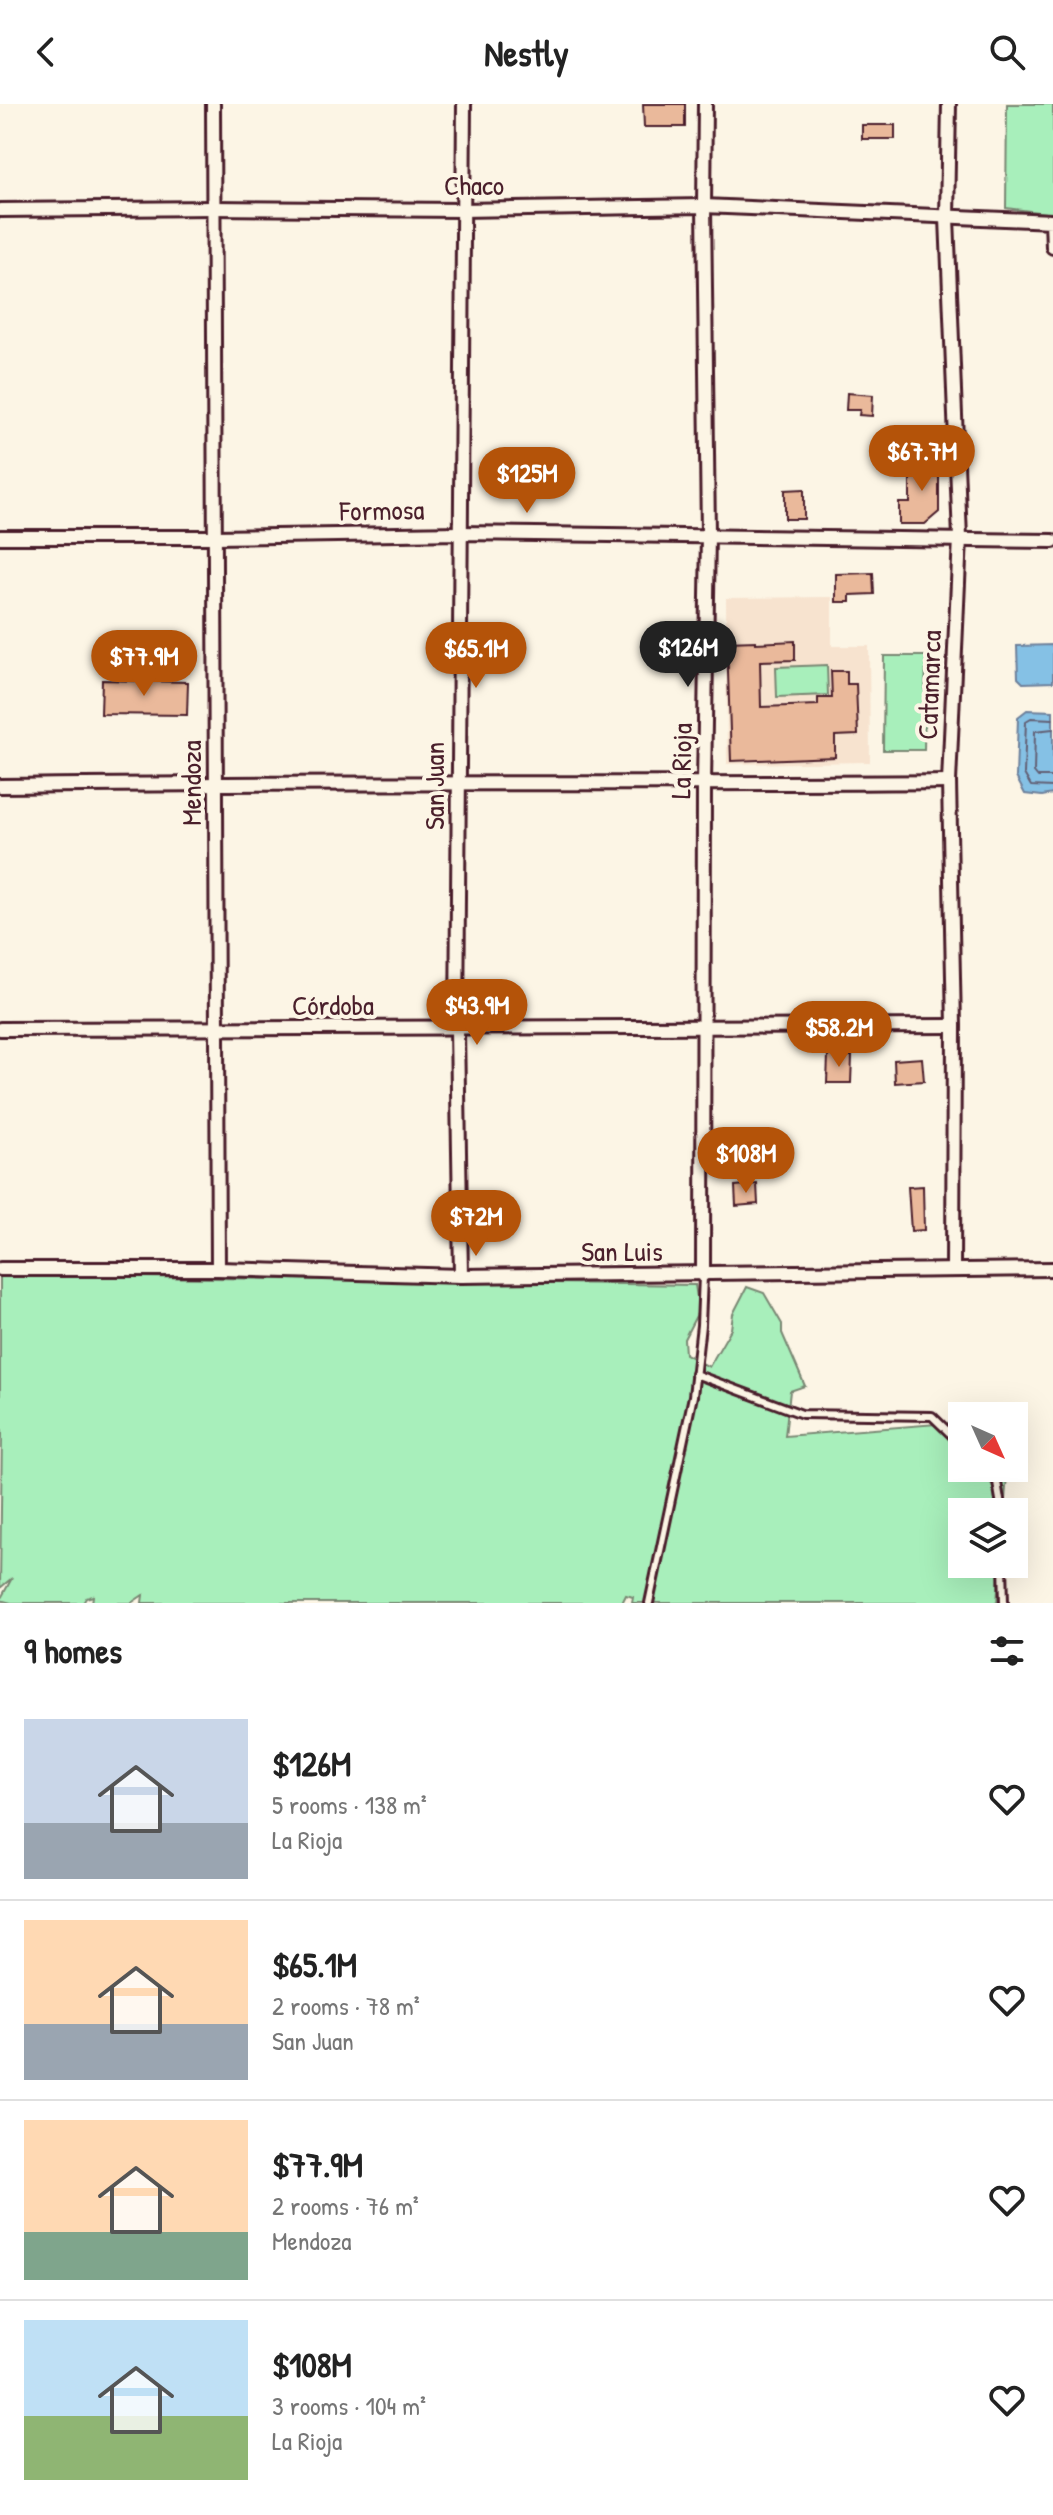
<!DOCTYPE html>
<meta charset="utf-8">
<style>
body{margin:0;font-family:"Patrick Hand",sans-serif;background:#f2f2f2;color:#222;height:100vh;display:flex;flex-direction:column;font-size:30px;white-space:nowrap}
*{box-sizing:border-box;margin:0}
p{font-size:26px;color:#767676}
.icon{flex:none;width:44px;height:44px;fill:none;stroke:currentColor;stroke-width:2;stroke-linecap:round;stroke-linejoin:round}
.map{position:relative;height:1499px;overflow:hidden}
.details{display:flex;flex-direction:column;background:#fff;flex:1}
.details>*{flex:none}
.needle{width:52px;rotate:135deg}
.buttons{position:absolute;left:948px;top:1298px;display:grid;gap:16px}
.buttons a{display:grid;place-items:center;width:80px;height:80px;border-radius:0px;background:#fff;box-shadow:0 8px 32px #0002;font-size:40px}
.price{position:absolute;translate:-50% -68px;padding:0 18px;border-radius:28px;background:#b45309;color:#fff;font-size:26px;line-height:52px;filter:drop-shadow(0 2px 4px #0008)}
.price::after{content:'';position:absolute;left:50%;top:48px;width:24px;height:18px;margin-left:-12px;background:inherit;clip-path:polygon(0 0,100% 0,50% 100%)}
.price.selected{background:#222;color:#fff}
ul{padding:0;list-style:none}
li{display:flex;align-items:center;gap:24px;height:200px;padding:0 24px}
li+li{border-top:2px solid #e0e0e0}
li span{display:grid;place-items:center;flex:none;width:224px;height:160px;border-radius:0px;color:#555}
li>.icon{margin-inline-start:auto}
span .icon{width:96px;height:96px;fill:#fffc;stroke-width:1}
li b{font-size:34px}
h2{display:flex;justify-content:space-between;align-items:center;height:96px;padding:0 24px;font-size:34px}
header{display:flex;justify-content:space-between;align-items:center;height:104px;padding:0 24px;background:#fff;font-size:36px;font-weight:700}
.map>svg:first-child{display:block}
.built{fill:#f7e3cf}
.green{fill:#a8efbb;stroke:#798773;stroke-width:2}
.water{fill:#85c1e5;stroke:#6d809b;stroke-width:2}
.lines{fill:none;stroke-linecap:round;stroke-linejoin:round}
.shore{stroke:#626075;stroke-width:2}
.building{fill:#eab99b;stroke:#4a1f2b;stroke-width:2}
.lane-casing{stroke:#4a1f2b;stroke-width:12}
.street-casing{stroke:#4a1f2b;stroke-width:18}
.lane{stroke:#fcf5e5;stroke-width:6}
.street{stroke:#fcf5e5;stroke-width:12}
.labels{text-anchor:middle;dominant-baseline:central;stroke-width:8;stroke-linejoin:round;paint-order:stroke}
.street-label{font-size:28px;fill:#4a1f2b;stroke:#fcf5e5}
</style>
<header><svg class="icon" aria-label="back" viewBox="0 0 24 24"><path d="M15 5l-7 7 7 7"/></svg>Nestly<svg class="icon" aria-label="search" viewBox="0 0 24 24"><circle cx="10" cy="10" r="6"/><path d="M15 15l6 6"/></svg></header>
<div class="map">
<svg width="1053" height="1499" viewBox="0 0 1053 1499">
<rect width="100%" height="100%" fill="#fcf5e5"/>
<filter id="ink" filterUnits="userSpaceOnUse"><feTurbulence type="fractalNoise" baseFrequency=".0125" numOctaves="2"/><feDisplacementMap in="SourceGraphic" scale="16" xChannelSelector="R" yChannelSelector="G"/><feConvolveMatrix kernelMatrix="1 2 1 2 8 2 1 2 1" color-interpolation-filters="sRGB"/></filter>
<g filter="url(#ink)">
<!-- built -->
<polygon class="built" points="832,493 832,542 869,542 870,658 727,660 726,494"/>
<!-- green -->
<g class="green">
<polygon points="1007,0 1053,0 1053,110 1006,104"/>
<polygon points="884,552 926,552 924,646 883,646"/>
<polygon points="827,561 828,591 777,593 776,563"/>
<polygon points="0,1171 695,1181 699,1206 684,1235 685,1250 709,1263 731,1225 733,1210 747,1183 764,1189 782,1220 782,1229 805,1282 790,1287 785,1332 962,1318 962,1364 1004,1364 1007,1371 1004,1408 962,1408 962,1460 1000,1460 997,1499 632,1499 633,1493 626,1491 622,1499 142,1499 143,1491 131,1499 92,1499 93,1492 86,1494 83,1499 11,1499 0,1496 12,1474 0,1484 2,1326 0,1326"/>
</g>
<!-- water -->
<g class="water">
<polygon points="1053,541 1053,578 1023,579 1018,574 1017,542"/>
<polygon points="1027,606 1053,607 1053,690 1042,692 1025,690 1016,673 1018,613"/>
</g>
<g class="lines">
<!-- shore -->
<g class="shore">
<polyline points="1053,615 1031,614 1026,617 1024,670 1031,682 1053,683"/>
<polyline points="1053,625 1035,627 1034,668 1038,673 1053,673"/>
</g>
</g>
<!-- building -->
<g class="building">
<polygon points="643,0 685,0 685,23 644,23"/>
<rect x="862" y="21" width="33" height="14"/>
<polygon points="847,289 873,291 872,312 859,311 860,306 846,306"/>
<polygon points="910,355 939,355 939,408 925,420 899,420 899,399 910,399"/>
<polygon points="804,385 804,415 785,415 785,386"/>
<polygon points="873,469 874,490 850,491 850,498 836,498 836,470"/>
<polygon points="756,537 756,539 795,537 795,556 760,557 761,603 818,601 818,594 832,594 831,567 847,567 847,580 856,580 858,631 835,632 835,653 731,657 727,538"/>
<polygon points="102,576 188,578 187,611 101,610"/>
<polygon points="828,951 852,952 851,979 827,979"/>
<polygon points="922,954 924,977 895,979 894,956"/>
<polygon points="757,1080 758,1100 736,1102 735,1082"/>
<polygon points="923,1082 924,1126 911,1127 908,1083"/>
</g>
<g class="lines">
<defs>
<g id="lane">
<polyline points="695,1270 802,1310 932,1312 962,1341"/>
<polyline points="984,1364 997,1378 1002,1408"/>
<polyline points="1003,1460 1004,1499"/>
<polyline points="649,1499 693,1292 701,1221 703,1172"/>
</g>
<g id="street">
<polyline points="213,0 218,1165"/>
<polyline points="949,0 947,114 960,434 949,678 954,922 953,1165"/>
<polyline points="0,106 213,104 461,106 704,102 1052,117 1053,143"/>
<polyline points="0,433 215,433 459,429 1053,437"/>
<path d="M 0,682 C 316,677 633,681 949,678"/>
<polyline points="0,925 954,922"/>
<polyline points="0,1165 218,1165 461,1172 1053,1165"/>
<polyline points="703,1171 704,680 708,430 704,102 705,0"/>
<polyline points="461,1172 457,925 464,0"/>
</g>
</defs>
<!-- lane casing -->
<use href="#lane" class="lane-casing"/>
<!-- street casing -->
<use href="#street" class="street-casing"/>
<!-- lane -->
<use href="#lane" class="lane"/>
<!-- street -->
<use href="#street" class="street"/>
</g>
</g>
<g class="labels">
<!-- street labels -->
<g class="street-label">
<text x="474" y="81">Chaco</text>
<text transform="translate(382 406) rotate(-1)">Formosa</text>
<text transform="translate(929 581) rotate(-88)">Catamarca</text>
<text transform="translate(681 657) rotate(-89)">La Rioja</text>
<text transform="translate(191 679) rotate(-90)">Mendoza</text>
<text transform="translate(434 682) rotate(-90)">San Juan</text>
<text x="333" y="901">Córdoba</text>
<text x="622" y="1147">San Luis</text>
</g>
</g>
</svg>
<div class="buttons">
<a><svg class="needle" viewBox="-14 -14 28 28"><path d="M0-13l5 13h-10z" fill="#e53935"/><path d="M0 13l5-13h-10z" fill="#767676"/></svg></a>
<a><svg class="icon" aria-label="layers" viewBox="0 0 24 24"><path d="M12 4l9 5-9 5-9-5zM3 14l9 5 9-5"/></svg></a>
</div>
<b class="price" style="left:922px;top:389px">$67.7M</b>
<b class="price" style="left:527px;top:411px">$125M</b>
<b class="price selected" style="left:688px;top:585px">$126M</b>
<b class="price" style="left:476px;top:586px">$65.1M</b>
<b class="price" style="left:144px;top:594px">$77.9M</b>
<b class="price" style="left:477px;top:943px">$43.9M</b>
<b class="price" style="left:839px;top:965px">$58.2M</b>
<b class="price" style="left:746px;top:1091px">$108M</b>
<b class="price" style="left:476px;top:1154px">$72M</b>
</div>
<section class="details">
<h2>9 homes<svg class="icon" aria-label="filters" viewBox="0 0 24 24"><path d="M4 7h16M4 17h16"/><circle cx="9" cy="7" r="2"/><circle cx="15" cy="17" r="2"/></svg></h2>
<ul>
<li><span style="background:linear-gradient(#c9d6e8 65%,#9aa5b1 0)"><svg class="icon" aria-label="home" viewBox="0 0 24 24"><path d="M3 11l9-7 9 7M6 9v11h12V9"/></svg></span><div><b>$126M</b><p>5 rooms · 138 m²</p><p>La Rioja</p></div><svg class="icon" aria-label="heart" viewBox="0 0 24 24"><path d="M12 20l-8-8c-3-5 5-10 8-4 3-6 11-1 8 4z"/></svg></li>
<li><span style="background:linear-gradient(#ffd9b3 65%,#9aa5b1 0)"><svg class="icon" aria-label="home" viewBox="0 0 24 24"><path d="M3 11l9-7 9 7M6 9v11h12V9"/></svg></span><div><b>$65.1M</b><p>2 rooms · 78 m²</p><p>San Juan</p></div><svg class="icon" aria-label="heart" viewBox="0 0 24 24"><path d="M12 20l-8-8c-3-5 5-10 8-4 3-6 11-1 8 4z"/></svg></li>
<li><span style="background:linear-gradient(#ffd9b3 70%,#7fa58c 0)"><svg class="icon" aria-label="home" viewBox="0 0 24 24"><path d="M3 11l9-7 9 7M6 9v11h12V9"/></svg></span><div><b>$77.9M</b><p>2 rooms · 76 m²</p><p>Mendoza</p></div><svg class="icon" aria-label="heart" viewBox="0 0 24 24"><path d="M12 20l-8-8c-3-5 5-10 8-4 3-6 11-1 8 4z"/></svg></li>
<li><span style="background:linear-gradient(#bfe0f5 60%,#8fb573 0)"><svg class="icon" aria-label="home" viewBox="0 0 24 24"><path d="M3 11l9-7 9 7M6 9v11h12V9"/></svg></span><div><b>$108M</b><p>3 rooms · 104 m²</p><p>La Rioja</p></div><svg class="icon" aria-label="heart" viewBox="0 0 24 24"><path d="M12 20l-8-8c-3-5 5-10 8-4 3-6 11-1 8 4z"/></svg></li>
</ul>
</section>
